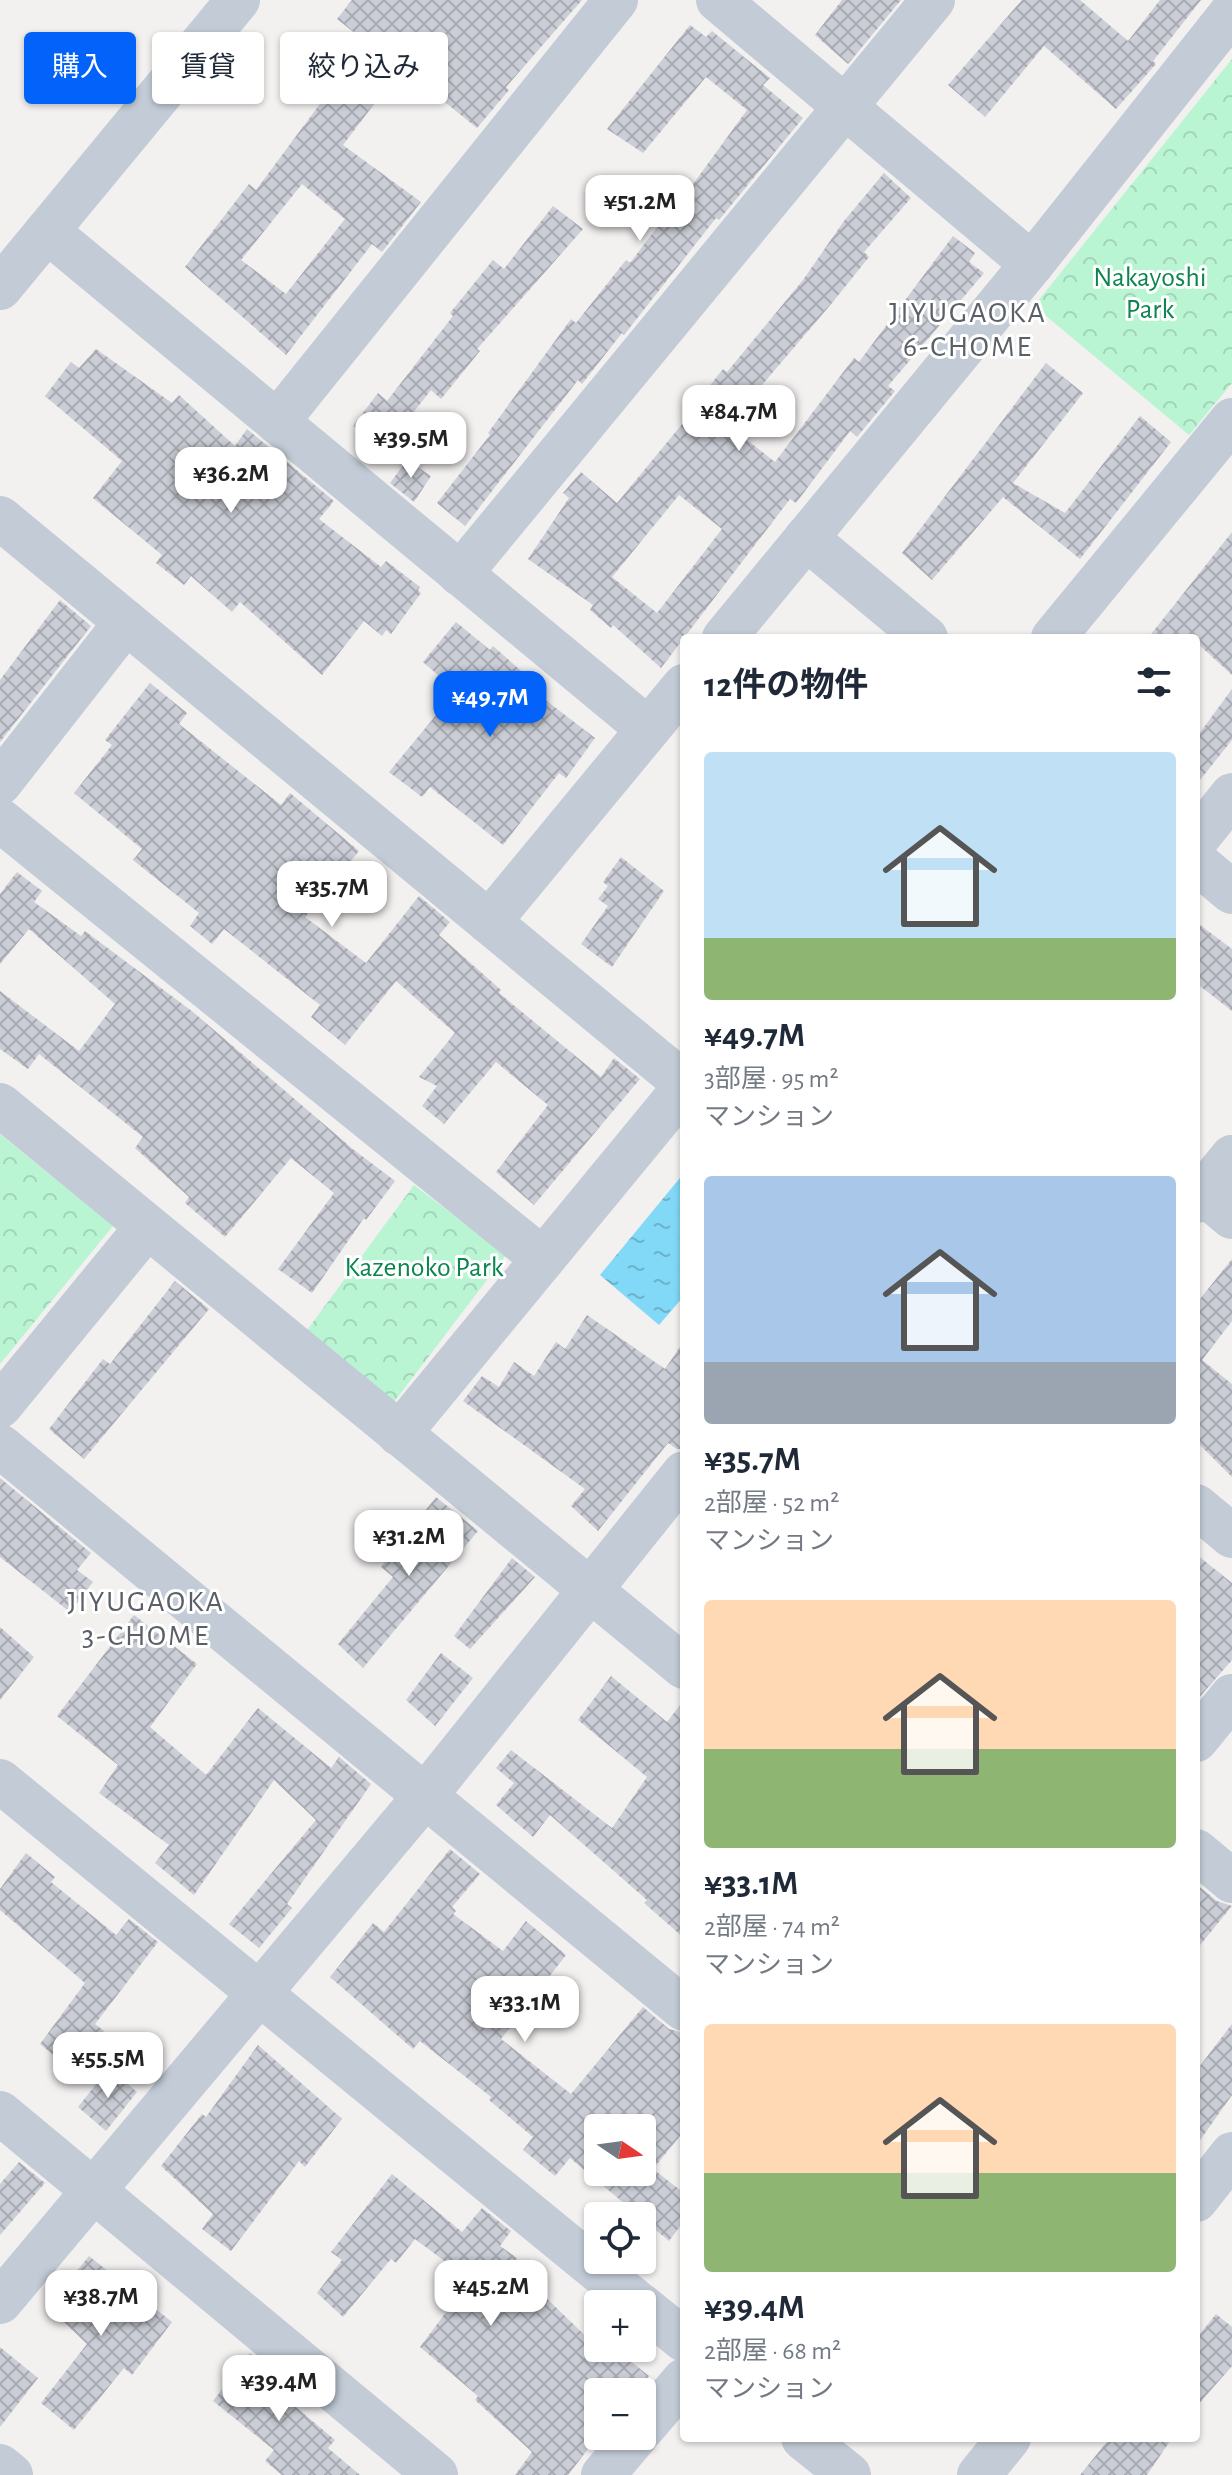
<!DOCTYPE html>
<html lang="ja">
<meta charset="utf-8">
<style>
body{margin:0;font-family:"Alegreya Sans","Noto Sans JP",sans-serif;background:#f6f6f7;color:#1f2937;height:100vh;display:flex;flex-direction:column;font-size:30px;white-space:nowrap}
*{box-sizing:border-box;margin:0}
p{font-size:26px;color:#747a83}
.icon{flex:none;width:44px;height:44px;fill:none;stroke:currentColor;stroke-width:2;stroke-linecap:round;stroke-linejoin:round}
.map{position:relative;flex:1;overflow:hidden}
.drawer{position:absolute;left:680px;top:634px;width:520px;height:1808px;display:flex;flex-direction:column;background:#fff;border-radius:8px;box-shadow:0 2px 6px #0004}
.drawer>*{flex:none}
.guide{position:absolute;left:24px;top:32px;width:536px;height:72px;display:flex;gap:16px}
.needle{width:52px;rotate:103deg}
.fabs{position:absolute;left:584px;top:2114px;display:grid;gap:16px}
.fabs a{display:grid;place-items:center;width:72px;height:72px;border-radius:8px;background:#fff;box-shadow:0 2px 6px #0004;font-size:40px}
.price{position:absolute;translate:-50% -68px;padding:0 18px;border-radius:16px;background:#fff;color:#222;font-size:26px;line-height:52px;filter:drop-shadow(0 2px 4px #0008)}
.price::after{content:'';position:absolute;left:50%;top:48px;width:24px;height:18px;margin-left:-12px;background:inherit;clip-path:polygon(0 0,100% 0,50% 100%)}
.price.selected{background:#0362f9;color:#fff}
ul{padding:0;list-style:none}
li{display:grid;align-content:center;gap:16px;height:424px;padding:0 24px}
li span{display:grid;place-items:center;height:248px;border-radius:8px;color:#555}
li>.icon{margin-inline-start:auto}
span .icon{width:144px;height:144px;fill:#fffc;stroke-width:1}
li b{font-size:34px}
h2{display:flex;justify-content:space-between;align-items:center;height:96px;padding:0 24px;font-size:34px}
.tag{padding:0 28px;border-radius:8px;background:#fff;box-shadow:0 2px 6px #0004;font-size:28px;line-height:72px}
.tag.selected{background:#0362f9;color:#fff}
.map>svg:first-child{display:block}
.park{fill:url(#park-crowns)}
.water{fill:url(#water-ripples)}
.building{fill:url(#building-cross-hatch);fill-rule:evenodd}
.lines{fill:none;stroke-linecap:round;stroke-linejoin:round}
.minor{stroke:#c2cbd6;stroke-width:44}
.labels{text-anchor:middle;dominant-baseline:central;stroke-width:6;stroke-linejoin:round;paint-order:stroke}
.park-label{font-size:28px;fill:#0c854f;stroke:#fff}
.neighbourhood-label{font-size:30px;letter-spacing:2px;fill:#5b6066;stroke:#fff}
</style>
<div class="map">
<svg width="1232" height="2475" viewBox="0 0 1232 2475">
<defs>
<pattern id="park-crowns" width="20" height="18" patternUnits="userSpaceOnUse" patternTransform="scale(2)"><rect width="20" height="18" fill="#baf5d3"/><path d="M2 6a3 3 0 1 1 6 0M12 15a3 3 0 1 1 6 0" fill="none" stroke="#a1d4b8"/></pattern>
<pattern id="water-ripples" width="26" height="14" patternUnits="userSpaceOnUse" patternTransform="scale(2)"><rect width="26" height="14" fill="#82d8f7"/><path d="M2 4q2-2 4 0t4 0M15 11q2-2 4 0t4 0" fill="none" stroke="#6cb2cb"/></pattern>
<pattern id="building-cross-hatch" width="8" height="8" patternUnits="userSpaceOnUse" patternTransform="scale(2)"><rect width="8" height="8" fill="#cbced6"/><path d="M0 0l8 8M0 8l8-8" fill="none" stroke="#a7aab1"/></pattern>
</defs>
<rect width="100%" height="100%" fill="#f3f0f0"/>
<!-- park -->
<g class="park">
<polygon points="1232,59 1232,383 1189,435 1034,306"/>
<polygon points="0,1134 113,1226 0,1364"/>
<polygon points="414,1185 506,1255 394,1402 305,1333"/>
</g>
<!-- water -->
<polygon class="water" points="684,1173 684,1296 659,1325 600,1275"/>
<!-- building -->
<g class="building">
<path d="M 352,0 L 582,0 L 506,87 L 509,90 L 477,128 L 405,70 L 400,70 L 343,145 L 421,202 L 382,252 L 372,244 L 286,355 L 185,267 L 249,184 L 256,190 L 366,42 L 337,19 ZM 302,184 L 345,219 L 286,294 L 241,260 Z"/>
<polygon points="842,0 901,0 848,64 815,35"/>
<polygon points="1022,0 1080,0 1128,41 1160,0 1201,0 1153,61 1156,64 1116,109 1044,46 985,117 948,85"/>
<polygon points="690,25 706,37 712,31 770,78 763,85 803,118 719,220 716,218 624,335 622,333 582,384 578,380 465,526 437,503 490,435 488,433 571,319 576,323 626,260 630,263 661,222 664,224 747,110 706,77 643,153 607,129"/>
<path d="M 884,173 L 911,198 L 864,252 L 869,257 L 832,303 L 728,425 L 775,462 L 854,358 L 859,362 L 953,236 L 975,253 L 969,262 L 984,273 L 888,386 L 895,391 L 857,437 L 850,431 L 796,503 L 790,499 L 661,668 L 613,625 L 611,628 L 590,610 L 593,605 L 528,559 L 569,498 L 563,493 L 581,472 L 617,503 L 702,400 L 700,398 L 723,369 L 727,372 L 803,280 L 844,221 ZM 679,495 L 722,529 L 657,613 L 612,577 Z"/>
<polygon points="553,206 583,229 477,349 480,351 441,399 431,390 383,451 353,426 378,393 387,401 453,316 450,313 493,260 504,269"/>
<polygon points="96,349 172,403 179,395 235,446 247,429 334,501 319,519 381,567 386,561 420,587 418,590 421,593 391,634 386,630 382,636 364,621 322,675 240,602 232,612 191,576 184,585 156,563 162,555 93,498 122,461 45,396 71,362 79,368"/>
<polygon points="1046,363 1083,393 1013,483 1065,513 1140,416 1171,442 1080,559 1003,497 932,580 902,553"/>
<polygon points="407,460 431,476 414,502 390,483"/>
<polygon points="1232,532 1232,675 1196,642 1196,638 1148,638"/>
<polygon points="60,600 91,626 0,742 0,680"/>
<polygon points="456,622 490,650 493,646 527,676 522,682 595,738 566,778 559,773 503,845 430,787 422,797 389,772 456,691 423,662"/>
<polygon points="150,683 187,713 179,724 281,805 290,793 359,851 305,917 366,963 419,896 450,922 439,935 501,990 499,993 601,1077 614,1058 640,1079 534,1205 496,1172 548,1105 496,1062 444,1124 422,1106 437,1086 419,1077 455,1033 396,981 345,1045 311,1017 320,1005 224,929 212,944 190,926 199,913 133,860 142,849 74,793 112,745 105,740"/>
<polygon points="1232,689 1232,740 1196,785 1196,738"/>
<polygon points="621,857 664,891 612,967 581,944 608,906 598,899 608,886 603,882"/>
<polygon points="17,872 42,891 34,902 81,936 85,931 193,1012 354,1150 395,1181 366,1220 364,1218 312,1293 278,1269 334,1193 291,1158 225,1237 185,1203 189,1197 135,1148 143,1137 39,1054 28,1069 0,1049 0,991 79,1051 115,1004 29,929 0,964 0,894"/>
<polygon points="1196,922 1232,949 1232,1011 1196,983"/>
<polygon points="1232,1259 1232,1321 1202,1360 1232,1384 1232,1477 1196,1441 1196,1304"/>
<polygon points="175,1281 209,1309 84,1459 49,1429 103,1359 110,1364"/>
<polygon points="587,1315 665,1369 684,1341 684,1449 677,1449 668,1443 598,1531 571,1506 585,1489 463,1401 482,1376 499,1387 514,1362 534,1376 556,1342 565,1349"/>
<polygon points="0,1478 91,1553 77,1570 93,1582 70,1612 0,1557"/>
<polygon points="436,1497 478,1531 363,1668 338,1644 393,1577 381,1567"/>
<polygon points="1196,1554 1232,1583 1232,1660 1196,1701"/>
<polygon points="512,1558 535,1577 470,1649 454,1636"/>
<polygon points="134,1615 197,1664 150,1727 206,1775 258,1708 331,1768 339,1757 371,1784 287,1904 292,1908 259,1948 229,1924 316,1820 274,1780 194,1895 155,1863 169,1845 99,1793 118,1765 57,1716"/>
<polygon points="0,1627 34,1657 0,1700"/>
<polygon points="441,1653 473,1678 435,1726 406,1700"/>
<polygon points="611,1676 667,1722 684,1700 684,1938 644,1903 647,1900 550,1815 533,1837 496,1805 514,1783 496,1768 511,1750 612,1828 647,1777 578,1720"/>
<path d="M 450,1849 L 480,1874 L 452,1907 L 456,1911 L 453,1914 L 503,1951 L 526,1921 L 566,1955 L 501,2039 L 571,2094 L 643,2007 L 669,2029 L 684,2033 L 684,2131 L 653,2169 L 684,2193 L 684,2221 L 669,2241 L 570,2158 L 555,2176 L 523,2150 L 533,2137 L 489,2100 L 491,2097 L 420,2041 L 413,2049 L 330,1977 L 373,1923 L 384,1932 ZM 598,2128 L 642,2128 L 642,2172 L 598,2172 Z"/>
<polygon points="26,1853 55,1877 51,1882 116,1935 129,1919 158,1942 95,2024 104,2031 72,2071 40,2044 85,1983 0,1910 0,1889"/>
<polygon points="1196,1884 1217,1901 1232,1906 1196,1950"/>
<polygon points="1232,2024 1232,2095 1196,2146 1196,2071"/>
<polygon points="258,2045 342,2119 305,2167 299,2161 231,2251 202,2229 213,2214 161,2166 202,2114 206,2117"/>
<polygon points="109,2068 137,2092 106,2131 78,2107"/>
<polygon points="19,2162 45,2183 0,2235 0,2184"/>
<polygon points="392,2174 462,2232 482,2208 511,2231 500,2246 517,2258 510,2269 540,2292 598,2348 614,2348 649,2376 636,2392 598,2392 598,2436 568,2475 515,2475 532,2452 475,2400 478,2396 420,2347 470,2280 415,2239 396,2263 391,2259 343,2317 317,2293 342,2260 331,2252"/>
<polygon points="89,2256 172,2322 132,2375 124,2368 74,2430 41,2403 87,2344 48,2307"/>
<polygon points="1216,2314 1232,2327 1232,2366 1196,2407 1196,2339"/>
<polygon points="0,2347 38,2378 0,2427"/>
<polygon points="250,2353 292,2388 284,2397 335,2440 328,2448 360,2475 282,2475 265,2461 274,2450 213,2401"/>
<polygon points="1110,2438 1172,2438 1147,2475 1080,2475"/>
</g>
<g class="lines">
<!-- minor -->
<g class="minor">
<polyline points="718,0 1032,264"/>
<polyline points="47,231 648,729"/>
<polyline points="0,288 238,0"/>
<polyline points="277,422 616,0"/>
<polyline points="0,518 684,1083"/>
<polyline points="806,538 926,638"/>
<polyline points="460,574 933,0"/>
<polyline points="724,638 1032,264 1232,12"/>
<polyline points="1053,638 1232,420"/>
<polyline points="0,783 126,622"/>
<polyline points="0,820 543,1259"/>
<polyline points="1196,840 1232,795"/>
<polyline points="1196,862 1232,892"/>
<polyline points="489,922 684,686"/>
<polyline points="0,1105 684,1667"/>
<polyline points="1196,1187 1232,1217"/>
<polyline points="1196,1201 1232,1157"/>
<polyline points="0,1406 146,1228"/>
<polyline points="399,1434 684,1088"/>
<polyline points="0,1446 684,2009"/>
<polyline points="1196,1506 1232,1536"/>
<polyline points="1196,1740 1232,1696"/>
<polyline points="0,1781 639,2304"/>
<polyline points="1196,1851 1232,1881"/>
<polyline points="0,2113 436,2475"/>
<polyline points="1196,2200 1232,2154"/>
<polyline points="0,2302 425,1796 684,1473"/>
<polyline points="642,2306 684,2340"/>
<polyline points="642,2429 684,2380"/>
<polyline points="803,2438 849,2475"/>
<polyline points="0,2466 11,2475"/>
<polyline points="603,2475 636,2436"/>
<polyline points="979,2475 1009,2438"/>
</g>
</g>
<g class="labels">
<!-- park labels -->
<g class="park-label">
<text x="1150" y="278">Nakayoshi<tspan x="1150" dy="32">Park</tspan></text>
<text x="424" y="1268">Kazenoko Park</text>
</g>
<!-- neighbourhood labels -->
<g class="neighbourhood-label">
<text x="968" y="313">JIYUGAOKA<tspan x="968" dy="34">6-CHOME</tspan></text>
<text x="146" y="1602">JIYUGAOKA<tspan x="146" dy="34">3-CHOME</tspan></text>
</g>
</g>
</svg>
<div class="fabs">
<a><svg class="needle" viewBox="-14 -14 28 28"><path d="M0-13l5 13h-10z" fill="#e53935"/><path d="M0 13l5-13h-10z" fill="#747a83"/></svg></a>
<a><svg class="icon" aria-label="locate" viewBox="0 0 24 24"><circle cx="12" cy="12" r="6"/><path d="M12 2v4M12 18v4M2 12h4M18 12h4"/></svg></a>
<a>+</a>
<a>−</a>
</div>
<b class="price" style="left:640px;top:243px">¥51.2M</b>
<b class="price" style="left:739px;top:453px">¥84.7M</b>
<b class="price" style="left:411px;top:480px">¥39.5M</b>
<b class="price" style="left:231px;top:515px">¥36.2M</b>
<b class="price selected" style="left:490px;top:739px">¥49.7M</b>
<b class="price" style="left:332px;top:929px">¥35.7M</b>
<b class="price" style="left:409px;top:1578px">¥31.2M</b>
<b class="price" style="left:525px;top:2044px">¥33.1M</b>
<b class="price" style="left:108px;top:2100px">¥55.5M</b>
<b class="price" style="left:491px;top:2328px">¥45.2M</b>
<b class="price" style="left:101px;top:2338px">¥38.7M</b>
<b class="price" style="left:279px;top:2423px">¥39.4M</b>
<div class="guide">
<a class="tag selected">購入</a>
<a class="tag">賃貸</a>
<a class="tag">絞り込み</a>
</div>
<section class="drawer">
<h2>12件の物件<svg class="icon" aria-label="filters" viewBox="0 0 24 24"><path d="M4 7h16M4 17h16"/><circle cx="9" cy="7" r="2"/><circle cx="15" cy="17" r="2"/></svg></h2>
<ul>
<li><span style="background:linear-gradient(#bfe0f5 75%,#8fb573 0)"><svg class="icon" aria-label="home" viewBox="0 0 24 24"><path d="M3 11l9-7 9 7M6 9v11h12V9"/></svg></span><div><b>¥49.7M</b><p>3部屋 · 95 m²</p><p>マンション</p></div></li>
<li><span style="background:linear-gradient(#a9c7e8 75%,#9aa5b1 0)"><svg class="icon" aria-label="home" viewBox="0 0 24 24"><path d="M3 11l9-7 9 7M6 9v11h12V9"/></svg></span><div><b>¥35.7M</b><p>2部屋 · 52 m²</p><p>マンション</p></div></li>
<li><span style="background:linear-gradient(#ffd9b3 60%,#8fb573 0)"><svg class="icon" aria-label="home" viewBox="0 0 24 24"><path d="M3 11l9-7 9 7M6 9v11h12V9"/></svg></span><div><b>¥33.1M</b><p>2部屋 · 74 m²</p><p>マンション</p></div></li>
<li><span style="background:linear-gradient(#ffd9b3 60%,#8fb573 0)"><svg class="icon" aria-label="home" viewBox="0 0 24 24"><path d="M3 11l9-7 9 7M6 9v11h12V9"/></svg></span><div><b>¥39.4M</b><p>2部屋 · 68 m²</p><p>マンション</p></div></li>
</ul>
</section>
</div>
